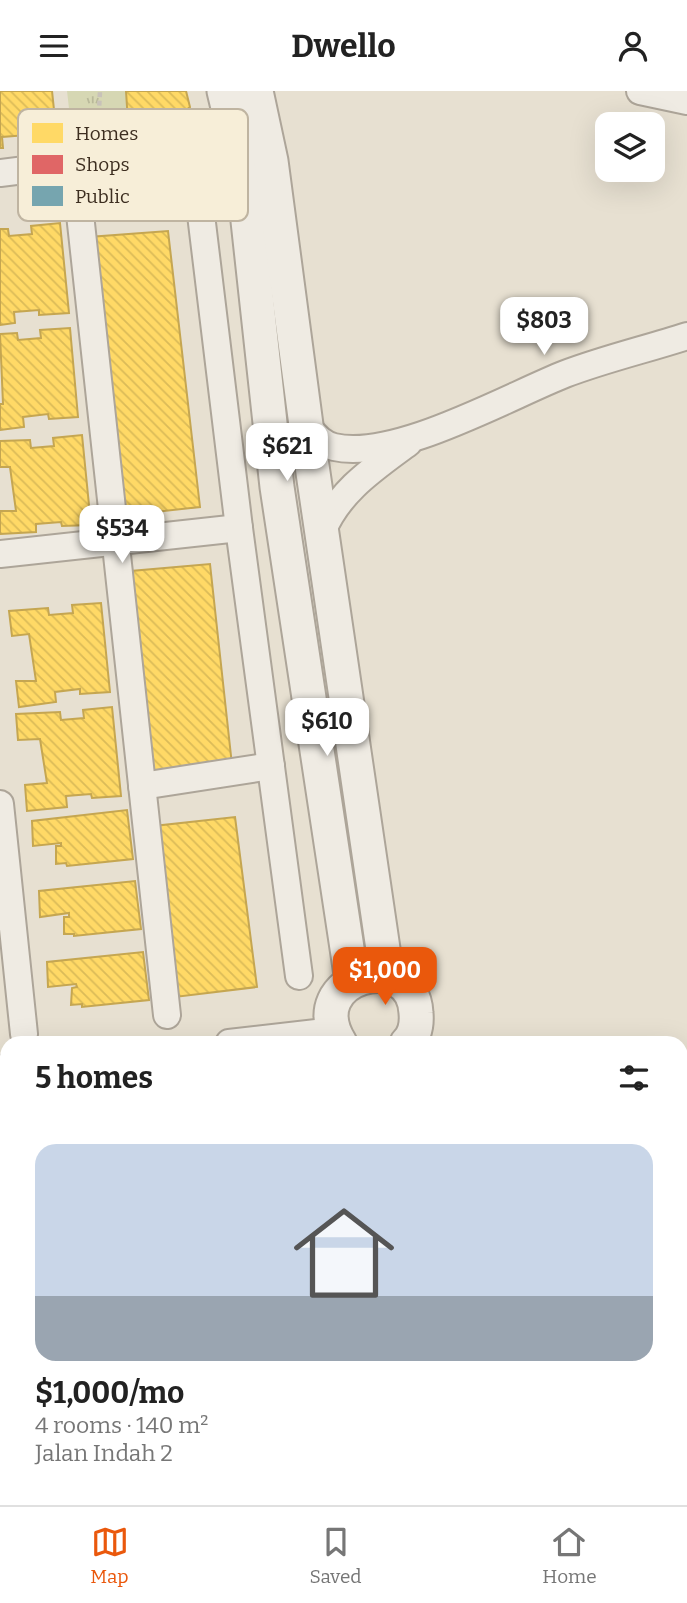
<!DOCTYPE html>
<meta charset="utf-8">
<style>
body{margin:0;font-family:Bitter,serif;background:#f2f2f2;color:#222;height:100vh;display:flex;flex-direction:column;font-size:26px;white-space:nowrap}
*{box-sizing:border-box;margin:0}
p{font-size:23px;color:#767676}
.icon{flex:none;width:38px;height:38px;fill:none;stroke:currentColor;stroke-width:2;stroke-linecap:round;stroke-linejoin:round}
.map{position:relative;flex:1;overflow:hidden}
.details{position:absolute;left:0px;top:945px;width:688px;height:469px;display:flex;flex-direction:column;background:#fff;border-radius:21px 21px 0 0;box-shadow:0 7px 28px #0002}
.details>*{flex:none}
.controls{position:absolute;left:595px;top:21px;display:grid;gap:14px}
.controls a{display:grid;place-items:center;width:70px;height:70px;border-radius:14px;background:#fff;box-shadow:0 7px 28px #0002;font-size:35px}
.price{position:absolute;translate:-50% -60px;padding:0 16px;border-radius:14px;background:#fff;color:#222;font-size:23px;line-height:46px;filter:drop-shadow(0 2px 4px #0008)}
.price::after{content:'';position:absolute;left:50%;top:42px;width:21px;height:16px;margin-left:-10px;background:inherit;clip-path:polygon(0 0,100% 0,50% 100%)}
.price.current{background:#ea580c;color:#fff}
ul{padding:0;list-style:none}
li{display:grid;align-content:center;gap:14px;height:371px;padding:0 35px}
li+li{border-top:2px solid #e0e0e0}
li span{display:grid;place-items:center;height:217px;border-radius:21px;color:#555}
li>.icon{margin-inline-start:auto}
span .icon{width:126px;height:126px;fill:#fffc;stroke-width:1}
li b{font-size:30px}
h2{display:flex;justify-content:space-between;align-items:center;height:84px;padding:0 35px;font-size:30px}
header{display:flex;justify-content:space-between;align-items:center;height:91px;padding:0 35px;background:#fff;font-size:32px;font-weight:700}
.dock{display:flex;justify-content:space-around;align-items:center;height:98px;border-top:2px solid #e0e0e0;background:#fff;font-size:19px;color:#767676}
.dock a{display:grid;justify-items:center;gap:4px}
.dock .current{color:#ea580c}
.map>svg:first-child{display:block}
.grass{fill:url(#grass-tufts)}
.homes{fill:url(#homes-back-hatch);stroke:#c5a651;stroke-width:2}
.shops{fill:url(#shops-back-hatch);stroke:#af5551;stroke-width:2}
.public{fill:url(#public-back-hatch);stroke:#658184;stroke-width:2}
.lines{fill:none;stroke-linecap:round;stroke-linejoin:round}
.service-casing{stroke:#ada599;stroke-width:18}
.minor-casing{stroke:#ada599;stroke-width:30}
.tertiary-casing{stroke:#ada599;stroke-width:37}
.path{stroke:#c8c2b9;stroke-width:4.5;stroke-dasharray:5 3.5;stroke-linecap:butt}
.service{stroke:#efebe3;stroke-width:14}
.minor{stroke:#efebe3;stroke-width:26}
.tertiary{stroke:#efebe3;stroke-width:33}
.key{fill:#f7eed8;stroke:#bfb4a1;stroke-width:2}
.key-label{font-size:19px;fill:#3d2e20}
</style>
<header><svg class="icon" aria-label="menu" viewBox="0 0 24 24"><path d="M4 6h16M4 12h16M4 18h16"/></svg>Dwello<svg class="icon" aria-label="person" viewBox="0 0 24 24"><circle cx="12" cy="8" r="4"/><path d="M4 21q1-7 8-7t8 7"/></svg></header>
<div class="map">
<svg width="687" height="1414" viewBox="0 0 687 1414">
<defs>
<pattern id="grass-tufts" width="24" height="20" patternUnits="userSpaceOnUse" patternTransform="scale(1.75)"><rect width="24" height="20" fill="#d6d7b3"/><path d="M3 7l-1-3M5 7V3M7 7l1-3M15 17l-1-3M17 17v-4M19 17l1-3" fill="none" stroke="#b9b99a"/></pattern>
<pattern id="homes-back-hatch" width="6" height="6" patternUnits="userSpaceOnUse" patternTransform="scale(1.75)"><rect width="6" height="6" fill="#ffd966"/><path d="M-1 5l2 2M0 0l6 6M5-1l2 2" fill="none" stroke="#dbbb58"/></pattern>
<pattern id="shops-back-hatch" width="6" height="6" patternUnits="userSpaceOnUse" patternTransform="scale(1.75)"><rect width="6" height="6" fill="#e06666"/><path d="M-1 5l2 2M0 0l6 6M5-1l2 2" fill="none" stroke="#b75454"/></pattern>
<pattern id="public-back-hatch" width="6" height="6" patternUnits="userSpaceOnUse" patternTransform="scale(1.75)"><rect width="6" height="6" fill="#76a5af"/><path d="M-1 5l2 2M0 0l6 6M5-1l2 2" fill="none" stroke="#62878e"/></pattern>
</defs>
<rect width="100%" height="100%" fill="#e7e0d1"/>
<!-- grass -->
<polygon class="grass" points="67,0 126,0 128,31 139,33 139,59 75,70"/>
<!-- homes -->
<g class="homes">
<polygon points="0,0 52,0 57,47 27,48 27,44 2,46 3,57 0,57"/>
<polygon points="126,0 186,0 190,16 181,23 128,31"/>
<polygon points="60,132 69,222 39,224 39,219 14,221 15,232 0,234 0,138 8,138 9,145 32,143 31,135"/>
<polygon points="168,140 200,416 119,425 89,146"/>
<polygon points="70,237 78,326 49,328 48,323 23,326 24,336 0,339 0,313 3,313 0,243 17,242 18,249 41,247 40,239"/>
<polygon points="82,344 91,434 62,435 61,431 36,433 36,441 0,443 0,420 16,420 10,376 0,376 0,350 30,349 31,357 54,355 53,347"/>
<polygon points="210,473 232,674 152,684 131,480"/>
<polygon points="101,512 110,601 80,603 80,598 55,601 56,611 19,616 16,590 36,590 29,543 12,545 9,520 48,517 49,524 73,522 72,514"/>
<polygon points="112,616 121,705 92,707 91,703 66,705 67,716 27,720 25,694 47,692 40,648 18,649 16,623 60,621 61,629 84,627 83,619"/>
<polygon points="127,719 133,768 67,775 66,772 56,773 56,755 61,755 61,752 33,755 32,730"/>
<polygon points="235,726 257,896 175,906 154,735"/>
<polygon points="135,790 141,838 74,845 74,843 64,843 64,826 69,826 69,822 40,826 39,800"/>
<polygon points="143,861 149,909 82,916 82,913 71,914 72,897 77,896 76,893 48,896 47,871"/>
</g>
<!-- shops -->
<g class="shops">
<polygon points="7,1055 7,1136 0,1137 0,1056"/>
<polygon points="7,1155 7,1237 0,1238 0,1156"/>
<polygon points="0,1311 7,1311 7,1384 0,1385"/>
<polygon points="132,1407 225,1407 226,1414 133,1414"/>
<polygon points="254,1407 334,1407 335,1414 255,1414"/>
</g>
<!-- public -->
<polygon class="public" points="7,1404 7,1407 71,1407 72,1414 0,1414 0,1405"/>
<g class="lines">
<defs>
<g id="service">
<polyline points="0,1144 7,1143"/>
<polyline points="0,1391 7,1390"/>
<polyline points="241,1407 242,1414"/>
</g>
<g id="minor">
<polyline points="640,0 687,10"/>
<polyline points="0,82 255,50"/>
<path d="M 306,334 C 314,343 321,353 334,356 C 395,370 507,306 565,283 C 604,268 647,258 687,245"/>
<path d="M 322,441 C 339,400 373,378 408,352"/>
<polyline points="0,463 239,437"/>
<polyline points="142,695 271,675"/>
<polyline points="0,713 24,943"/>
<polyline points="167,924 79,114 84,104 188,93 198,99 239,437 299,885"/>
<polyline points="229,952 334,940"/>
<polyline points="0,978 7,977"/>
<polyline points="0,1020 7,1020"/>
<polyline points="0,1270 7,1269"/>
<polyline points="109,1407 109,1414"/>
<polyline points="369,1407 370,1414"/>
</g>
<g id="tertiary">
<polyline points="224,0 242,75 277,396 352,890"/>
<polyline points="256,0 271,70 306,334 387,885"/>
<path d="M 340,952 C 299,886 413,855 416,922 C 417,933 415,944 407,952"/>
<polyline points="425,1407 426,1414"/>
<polyline points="467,1407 468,1414"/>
</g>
</defs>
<!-- service casing -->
<use href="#service" class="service-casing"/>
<!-- minor casing -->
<use href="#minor" class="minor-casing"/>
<!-- tertiary casing -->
<use href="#tertiary" class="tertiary-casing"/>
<!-- path -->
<polyline class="path" points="82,50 81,39 99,20 100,0"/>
<!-- service -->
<use href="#service" class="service"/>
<!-- minor -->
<use href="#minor" class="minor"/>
<!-- tertiary -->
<use href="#tertiary" class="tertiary"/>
</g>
<!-- legend -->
<rect x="18" y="18" width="230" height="112" rx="10" class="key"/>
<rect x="32" y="32" width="31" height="20" fill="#ffd966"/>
<rect x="32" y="64" width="31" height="19" fill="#e06666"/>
<rect x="32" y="95" width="31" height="20" fill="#76a5af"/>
<g class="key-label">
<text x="75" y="49">Homes</text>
<text x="75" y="80">Shops</text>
<text x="75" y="112">Public</text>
</g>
</svg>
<div class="controls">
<a><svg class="icon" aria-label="layers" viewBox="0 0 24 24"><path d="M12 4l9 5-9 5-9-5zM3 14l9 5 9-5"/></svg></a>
</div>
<b class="price" style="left:544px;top:266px">$803</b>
<b class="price" style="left:287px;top:392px">$621</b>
<b class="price" style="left:122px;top:474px">$534</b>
<b class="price" style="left:327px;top:667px">$610</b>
<b class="price current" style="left:385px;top:916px">$1,000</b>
<section class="details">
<h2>5 homes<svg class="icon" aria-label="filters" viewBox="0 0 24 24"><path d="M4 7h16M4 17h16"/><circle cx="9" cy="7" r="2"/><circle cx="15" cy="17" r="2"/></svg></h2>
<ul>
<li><span style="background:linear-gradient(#c9d6e8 70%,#9aa5b1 0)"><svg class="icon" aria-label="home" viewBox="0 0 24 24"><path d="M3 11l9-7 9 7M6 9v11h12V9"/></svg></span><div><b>$1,000/mo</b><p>4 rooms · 140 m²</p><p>Jalan Indah 2</p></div></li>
</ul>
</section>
</div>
<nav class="dock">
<a class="current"><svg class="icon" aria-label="map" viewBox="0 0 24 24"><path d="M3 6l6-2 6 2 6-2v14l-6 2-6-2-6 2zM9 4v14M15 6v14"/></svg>Map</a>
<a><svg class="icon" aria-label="saved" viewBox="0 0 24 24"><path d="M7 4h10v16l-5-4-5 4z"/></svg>Saved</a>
<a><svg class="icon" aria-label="home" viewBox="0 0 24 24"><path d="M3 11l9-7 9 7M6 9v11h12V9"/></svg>Home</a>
</nav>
